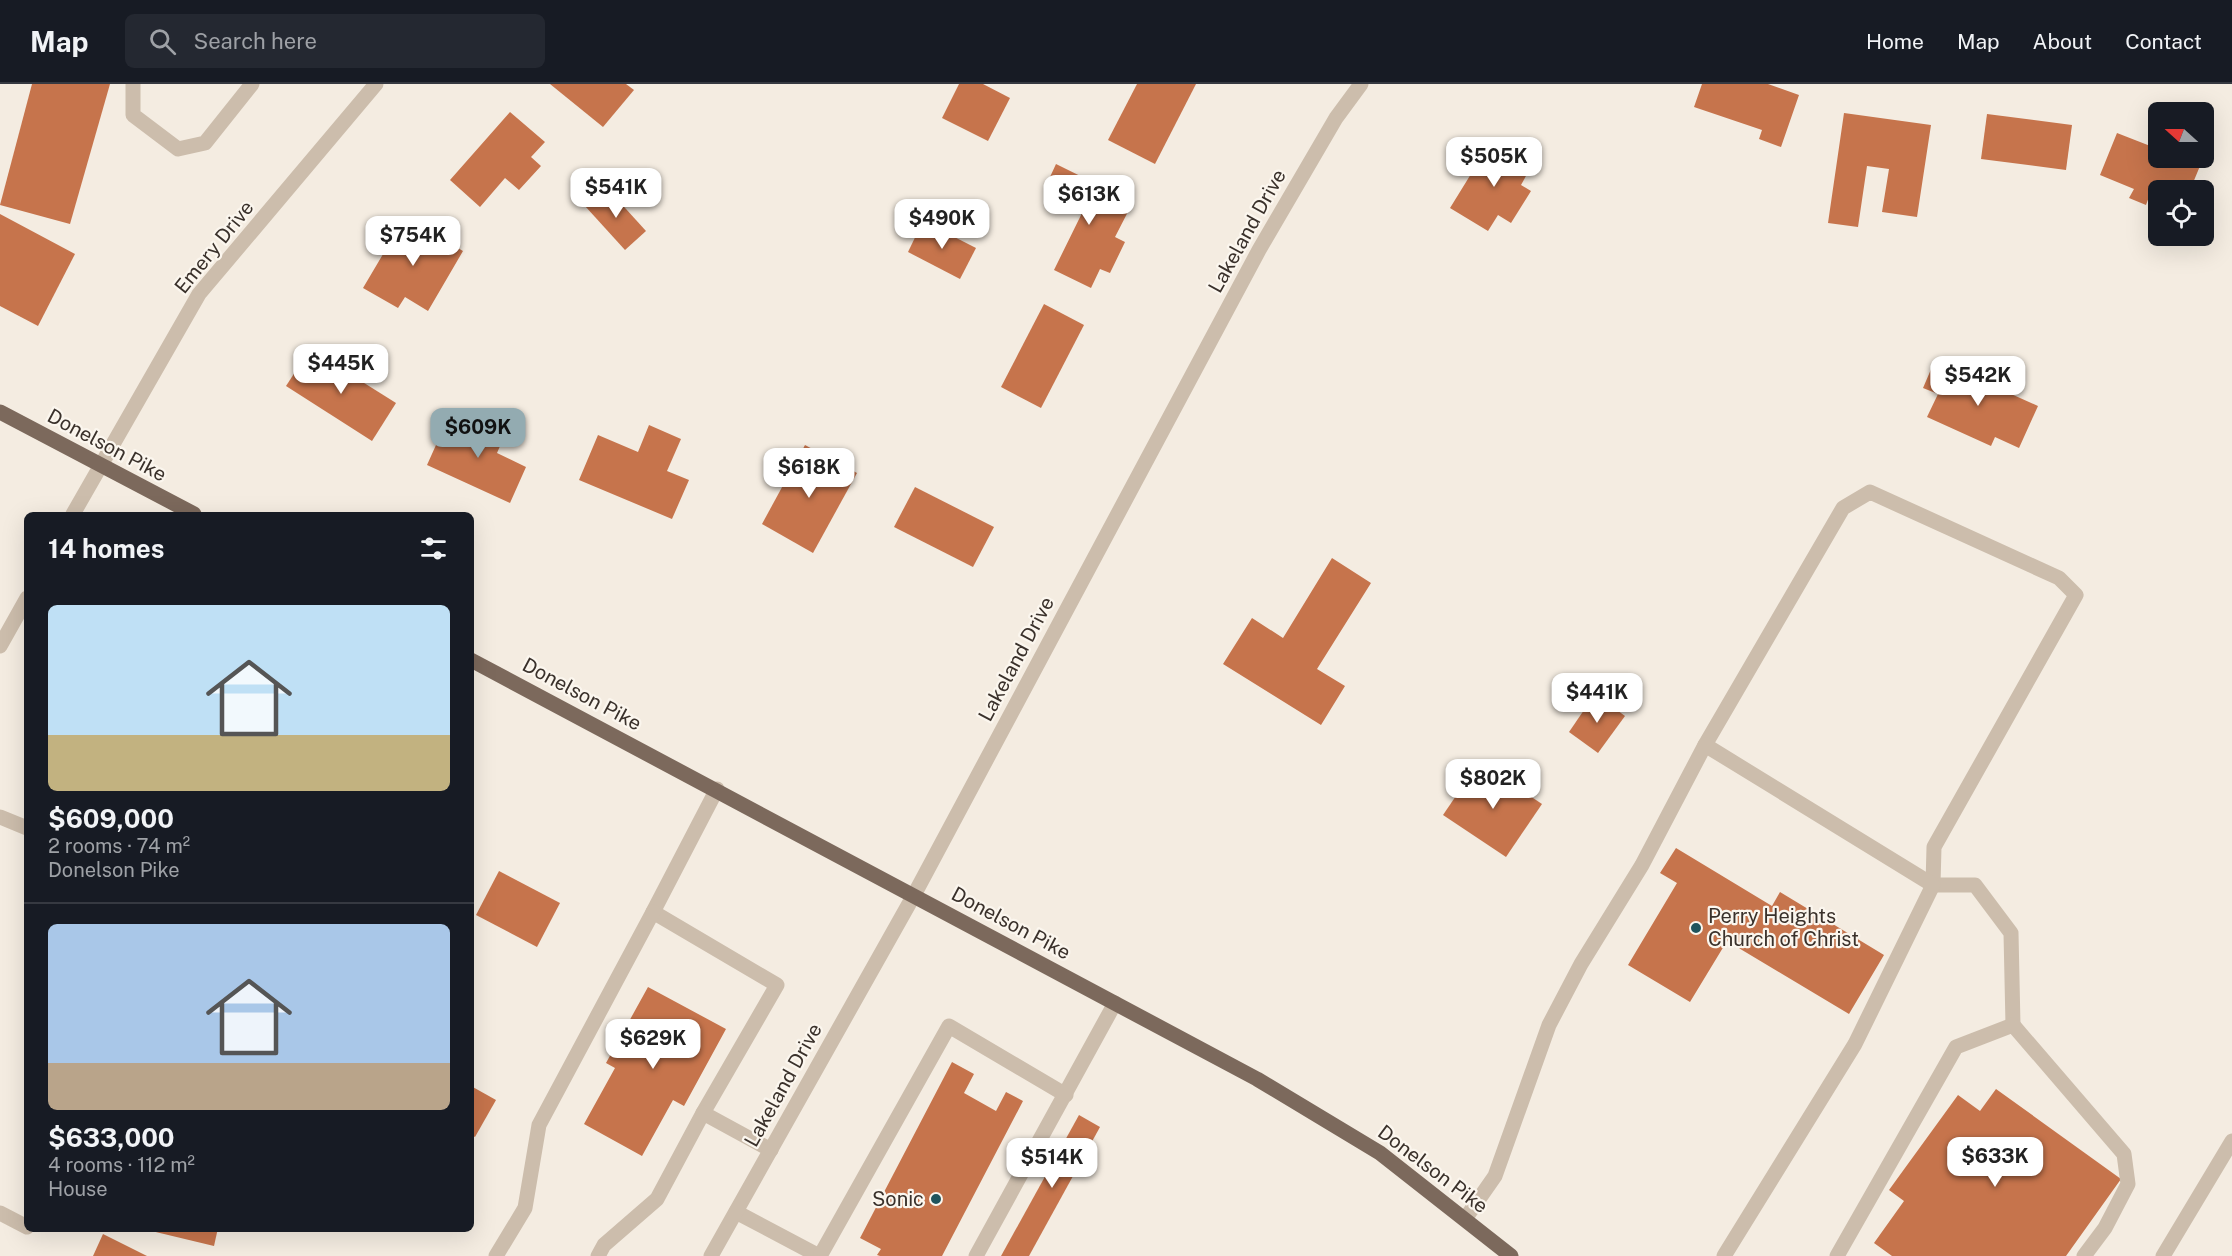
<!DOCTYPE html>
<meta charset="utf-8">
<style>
body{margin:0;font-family:"Public Sans",sans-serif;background:#242831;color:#f1f3f6;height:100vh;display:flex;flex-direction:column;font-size:22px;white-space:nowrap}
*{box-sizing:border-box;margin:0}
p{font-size:20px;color:#9ea1a6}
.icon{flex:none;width:33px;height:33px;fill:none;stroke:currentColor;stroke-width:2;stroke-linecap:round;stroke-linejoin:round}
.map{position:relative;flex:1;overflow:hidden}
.drawer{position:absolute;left:24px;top:428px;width:450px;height:720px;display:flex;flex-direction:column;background:#171b24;border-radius:9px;box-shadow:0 6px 24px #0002}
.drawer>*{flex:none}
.needle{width:39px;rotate:291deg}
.tools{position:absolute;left:2148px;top:18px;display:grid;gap:12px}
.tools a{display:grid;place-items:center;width:66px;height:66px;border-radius:9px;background:#171b24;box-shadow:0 6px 24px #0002;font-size:30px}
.price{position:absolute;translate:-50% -51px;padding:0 14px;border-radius:12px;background:#fff;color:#222;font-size:20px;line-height:39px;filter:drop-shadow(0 2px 3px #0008)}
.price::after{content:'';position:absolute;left:50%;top:36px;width:18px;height:14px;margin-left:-9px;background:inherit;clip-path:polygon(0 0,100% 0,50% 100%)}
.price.selected{background:#93abb1;color:#111}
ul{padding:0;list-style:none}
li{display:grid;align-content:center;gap:12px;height:318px;padding:0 24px}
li+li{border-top:2px solid #363941}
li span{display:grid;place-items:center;height:186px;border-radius:9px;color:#555}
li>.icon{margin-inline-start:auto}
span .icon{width:108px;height:108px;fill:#fffc;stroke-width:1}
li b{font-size:26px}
h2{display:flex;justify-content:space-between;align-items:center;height:72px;padding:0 24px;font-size:26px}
header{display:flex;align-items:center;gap:36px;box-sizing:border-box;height:84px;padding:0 30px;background:#171b24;border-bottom:2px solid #363941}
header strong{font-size:28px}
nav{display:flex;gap:33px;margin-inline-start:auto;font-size:21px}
.search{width:420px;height:54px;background:#242831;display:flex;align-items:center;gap:15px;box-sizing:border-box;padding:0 21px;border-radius:9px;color:#9ea1a6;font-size:22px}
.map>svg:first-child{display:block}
.building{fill:#c6744c}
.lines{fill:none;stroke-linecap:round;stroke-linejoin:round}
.minor{stroke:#ccbdac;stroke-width:15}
.major{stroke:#7c695c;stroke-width:15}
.poi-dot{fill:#20545d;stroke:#fbf6ee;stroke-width:2}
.labels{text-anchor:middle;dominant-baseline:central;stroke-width:4.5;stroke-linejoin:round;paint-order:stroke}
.street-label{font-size:20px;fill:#3a312b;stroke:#fbf6ee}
.poi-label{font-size:20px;fill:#3a312b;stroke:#fbf6ee;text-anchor:start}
</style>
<header>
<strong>Map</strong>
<div class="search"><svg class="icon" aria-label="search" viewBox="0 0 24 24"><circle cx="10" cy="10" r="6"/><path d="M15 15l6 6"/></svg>Search here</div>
<nav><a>Home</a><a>Map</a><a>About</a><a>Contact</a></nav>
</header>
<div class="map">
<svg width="2232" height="1172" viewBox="0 0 2232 1172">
<rect width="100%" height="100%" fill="#f4ece1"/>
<!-- building -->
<g class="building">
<polygon points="32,0 110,0 70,140 0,121"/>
<polygon points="550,0 626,0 634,6 603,43"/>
<polygon points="959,0 983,0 1010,14 988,57 942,34"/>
<polygon points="1137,0 1196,0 1155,80 1108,56"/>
<polygon points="1702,0 1768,0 1799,11 1781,63 1759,55 1762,46 1694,23"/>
<polygon points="510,28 545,58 531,73 541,82 519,106 505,94 480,123 450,96"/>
<polygon points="1844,29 1931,41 1917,133 1882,128 1889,85 1867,82 1858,143 1828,139"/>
<polygon points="1987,30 2072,41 2066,86 1981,75"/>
<polygon points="2117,49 2158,65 2158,74 2180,74 2200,82 2190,106 2158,106 2158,113 2150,110 2146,121 2129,114 2134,105 2100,91"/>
<polygon points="1492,56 1532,81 1521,101 1531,107 1511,139 1498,131 1488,147 1450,124"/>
<polygon points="1056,80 1133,118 1115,153 1125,158 1110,189 1100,185 1091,204 1054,186 1084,125 1044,106"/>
<polygon points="606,103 646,147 625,166 585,122"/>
<polygon points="0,130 75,170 38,242 0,222"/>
<polygon points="405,133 463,167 428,227 405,213 398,224 363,204"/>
<polygon points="923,137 976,164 960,195 908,168"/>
<polygon points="1044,220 1084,241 1041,324 1001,303"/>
<polygon points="310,265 396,319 372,357 286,302"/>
<polygon points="1935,276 2038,322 2019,364 1995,353 1991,362 1927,333 1938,310 1923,304"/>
<polygon points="476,332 507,346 497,369 526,383 510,419 427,381 445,341 468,351"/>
<polygon points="649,341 681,355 667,387 689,396 672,435 579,396 598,351 638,368"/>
<polygon points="805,361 857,389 813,469 762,440"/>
<polygon points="915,403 994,443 973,483 894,443"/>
<polygon points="1332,474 1371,499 1317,585 1345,602 1321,641 1223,580 1252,534 1283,554"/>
<polygon points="1595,610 1625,632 1598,669 1569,648"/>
<polygon points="1479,678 1542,720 1506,773 1443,731"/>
<polygon points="1676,764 1772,822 1780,808 1884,871 1849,930 1727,857 1690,918 1628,881 1677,799 1660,789"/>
<polygon points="499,787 560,819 537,863 476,831"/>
<polygon points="648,903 726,945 684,1022 673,1016 642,1072 584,1040 615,984 606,979"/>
<polygon points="952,978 974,990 964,1009 996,1027 1006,1008 1023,1017 942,1172 880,1172 877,1171 881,1165 860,1154"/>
<polygon points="471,1002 496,1016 475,1053 471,1051"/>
<polygon points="1996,1005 2121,1095 2066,1172 1892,1172 1874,1159 1904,1117 1889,1106 1958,1011 1980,1027"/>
<polygon points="1079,1031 1100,1043 1029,1172 1001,1172"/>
<polygon points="139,1144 218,1144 214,1162"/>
<polygon points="103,1150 147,1172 93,1172"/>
</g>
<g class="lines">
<!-- minor -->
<g class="minor">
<polyline points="133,0 133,31 178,65 205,59 252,0"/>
<polyline points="73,430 199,210 376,0"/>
<polyline points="0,562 27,514"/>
<polyline points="1705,661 1843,424 1870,408 2059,494 2076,511 1934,763 1933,801 1975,801 2011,849 2013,941"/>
<polyline points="717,705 653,828 777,901 703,1029 771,1066"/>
<polyline points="0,733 27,744"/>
<polyline points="736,1128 819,1172"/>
<polyline points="0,1129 27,1143"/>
<polyline points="1465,1135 1495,1092 1549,941 1581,880 1642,781 1705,661 1933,801 1855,960 1724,1172"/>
<polyline points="496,1172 525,1124 539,1041 653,828"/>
<polyline points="598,1172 604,1161 657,1115 703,1029"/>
<polyline points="711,1172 914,811 1259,166 1336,34 1361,0"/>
<polyline points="820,1172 949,942 1066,1011"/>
<polyline points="976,1172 1115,919"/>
<polyline points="1837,1172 1956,963 2013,941 2124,1070 2128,1100 2105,1144 2084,1172"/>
<polyline points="2163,1172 2232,1057"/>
</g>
<!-- major -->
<g class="major">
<polyline points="0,328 194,430"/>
<polyline points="471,576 1257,995 1380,1069 1511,1172"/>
</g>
</g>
<!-- markers -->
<g class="poi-dot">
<circle cx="1696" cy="844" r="6"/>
<circle cx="936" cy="1115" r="6"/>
</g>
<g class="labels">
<!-- street labels -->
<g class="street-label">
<text transform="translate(1247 147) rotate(-61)">Lakeland Drive</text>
<text transform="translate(214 163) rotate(-51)">Emery Drive</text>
<text transform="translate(107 361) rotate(28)">Donelson Pike</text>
<text transform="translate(1016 575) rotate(-62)">Lakeland Drive</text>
<text transform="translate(582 610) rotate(28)">Donelson Pike</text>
<text transform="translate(1011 839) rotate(28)">Donelson Pike</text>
<text transform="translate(783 1001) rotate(-61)">Lakeland Drive</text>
<text transform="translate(1433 1085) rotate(37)">Donelson Pike</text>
</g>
<!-- poi labels -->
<g class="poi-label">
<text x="1708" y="832">Perry Heights<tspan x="1708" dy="23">Church of Christ</tspan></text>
<text x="924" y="1115" text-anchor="end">Sonic</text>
</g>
</g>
</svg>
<div class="tools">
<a><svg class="needle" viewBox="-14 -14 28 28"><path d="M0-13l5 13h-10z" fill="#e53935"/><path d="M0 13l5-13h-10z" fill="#9ea1a6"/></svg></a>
<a><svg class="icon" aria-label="locate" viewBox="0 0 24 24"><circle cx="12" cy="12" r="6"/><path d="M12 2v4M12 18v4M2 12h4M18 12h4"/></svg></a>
</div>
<b class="price" style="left:1494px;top:104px">$505K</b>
<b class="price" style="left:616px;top:135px">$541K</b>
<b class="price" style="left:1089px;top:142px">$613K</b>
<b class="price" style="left:942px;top:166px">$490K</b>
<b class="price" style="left:413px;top:183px">$754K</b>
<b class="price" style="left:341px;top:311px">$445K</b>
<b class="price" style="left:1978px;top:323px">$542K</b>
<b class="price selected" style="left:478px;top:375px">$609K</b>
<b class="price" style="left:809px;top:415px">$618K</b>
<b class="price" style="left:1597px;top:640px">$441K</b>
<b class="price" style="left:1493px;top:726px">$802K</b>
<b class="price" style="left:653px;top:986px">$629K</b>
<b class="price" style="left:1995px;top:1104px">$633K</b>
<b class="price" style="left:1052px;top:1105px">$514K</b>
<section class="drawer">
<h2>14 homes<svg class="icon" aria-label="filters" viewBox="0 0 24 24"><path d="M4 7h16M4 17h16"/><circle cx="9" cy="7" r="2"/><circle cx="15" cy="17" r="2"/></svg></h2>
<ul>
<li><span style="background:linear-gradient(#bfe0f5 70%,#c2b280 0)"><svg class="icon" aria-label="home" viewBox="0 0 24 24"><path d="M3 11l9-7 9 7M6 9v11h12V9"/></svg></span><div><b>$609,000</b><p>2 rooms · 74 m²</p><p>Donelson Pike</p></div></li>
<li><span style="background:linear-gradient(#a9c7e8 75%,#b9a48a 0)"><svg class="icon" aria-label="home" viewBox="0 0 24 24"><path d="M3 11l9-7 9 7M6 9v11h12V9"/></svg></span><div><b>$633,000</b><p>4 rooms · 112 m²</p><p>House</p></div></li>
</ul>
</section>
</div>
